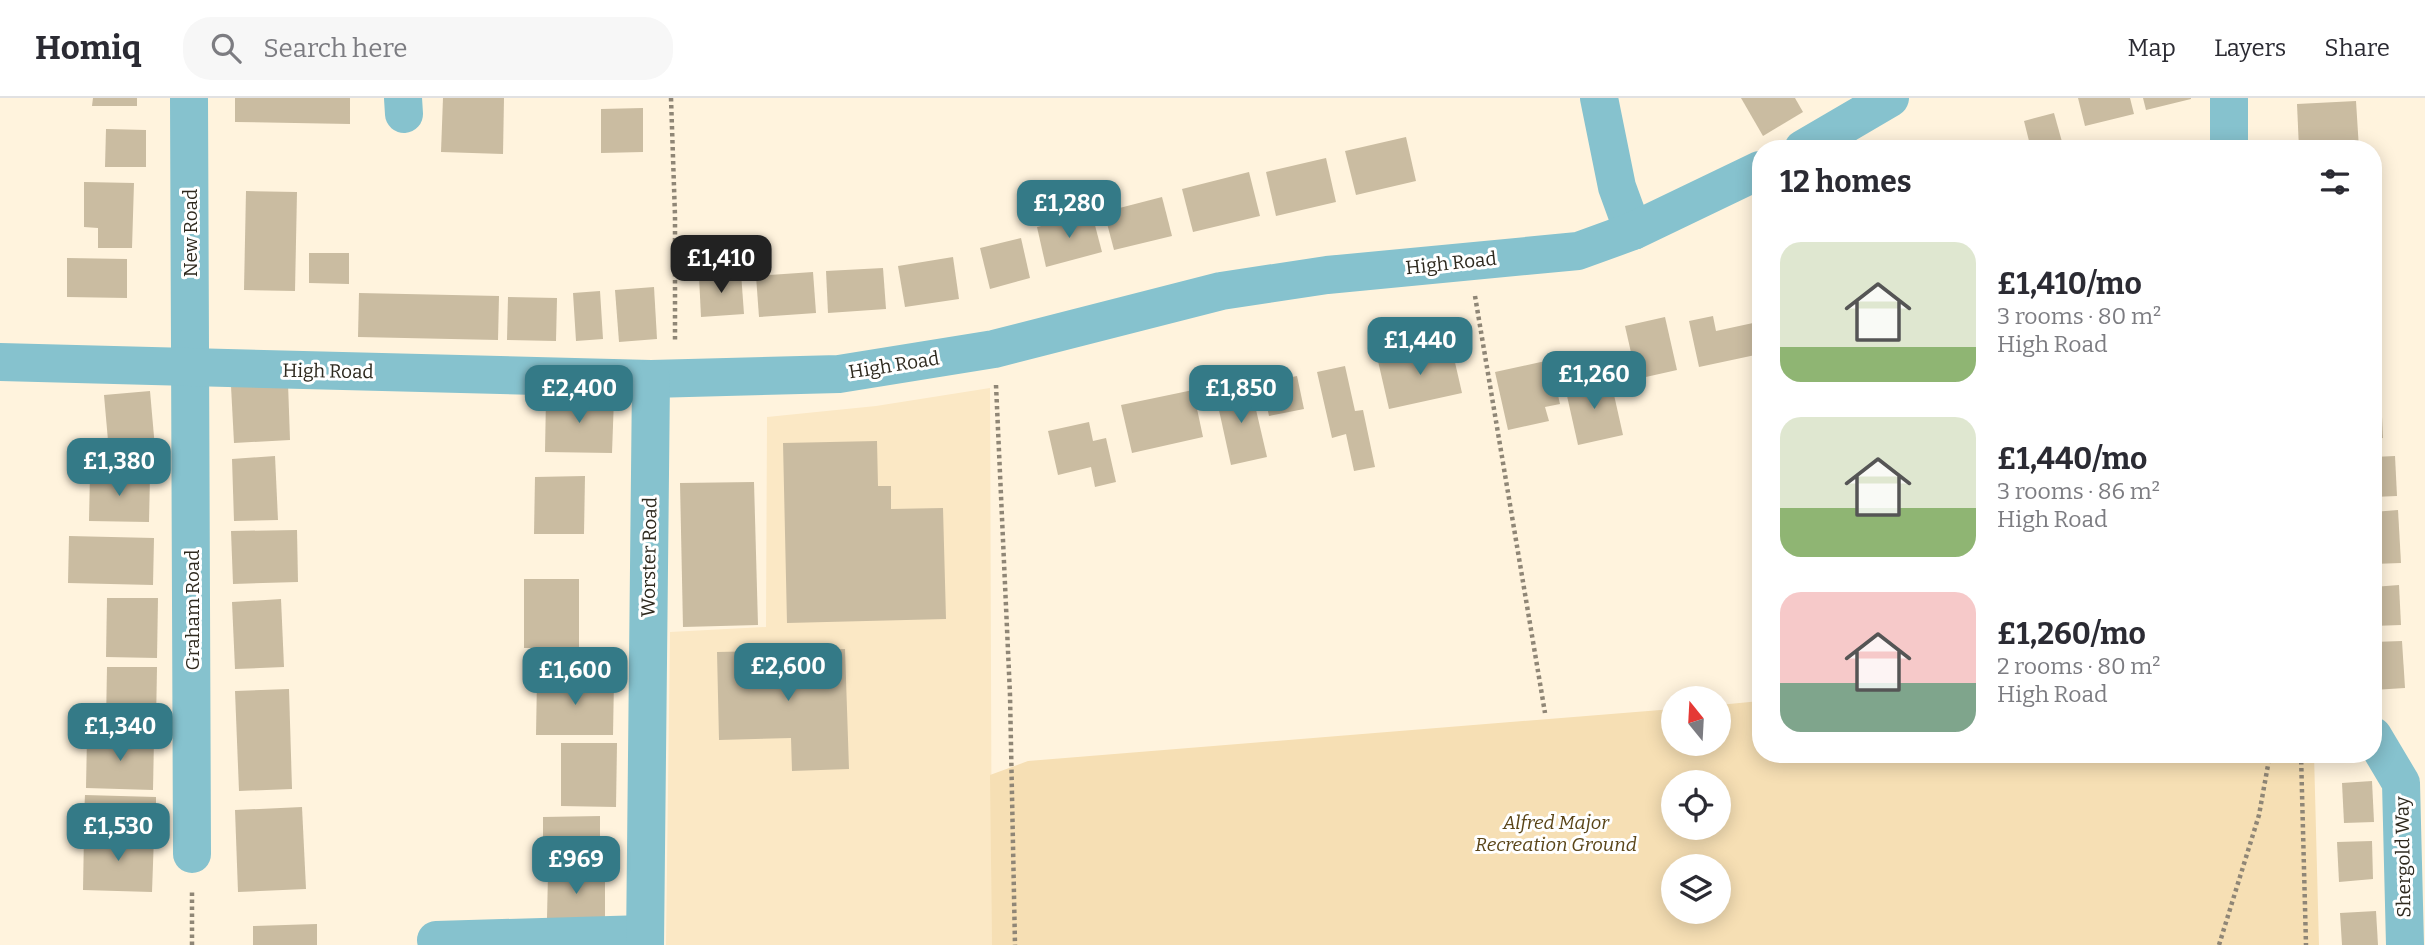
<!DOCTYPE html>
<meta charset="utf-8">
<style>
body{margin:0;font-family:Bitter,serif;background:#f7f7f7;color:#2b2b33;height:100vh;display:flex;flex-direction:column;font-size:26px;white-space:nowrap}
*{box-sizing:border-box;margin:0}
p{font-size:23px;color:#7c7c81}
.icon{flex:none;width:38px;height:38px;fill:none;stroke:currentColor;stroke-width:2;stroke-linecap:round;stroke-linejoin:round}
.map{position:relative;flex:1;overflow:hidden}
.drawer{position:absolute;left:1752px;top:42px;width:630px;height:623px;display:flex;flex-direction:column;background:#fff;border-radius:28px;box-shadow:0 4px 18px #0003}
.drawer>*{flex:none}
.needle{width:46px;rotate:342deg}
.controls{position:absolute;left:1661px;top:588px;display:grid;gap:14px}
.controls a{display:grid;place-items:center;width:70px;height:70px;border-radius:50%;background:#fff;box-shadow:0 4px 18px #0003;font-size:35px}
.price{position:absolute;translate:-50% -60px;padding:0 16px;border-radius:14px;background:#347a87;color:#fff;font-size:23px;line-height:46px;filter:drop-shadow(0 2px 4px #0008)}
.price::after{content:'';position:absolute;left:50%;top:42px;width:21px;height:16px;margin-left:-10px;background:inherit;clip-path:polygon(0 0,100% 0,50% 100%)}
.price.active{background:#222;color:#fff}
ul{padding:0;list-style:none}
li{display:flex;align-items:center;gap:21px;height:175px;padding:0 28px}
li span{display:grid;place-items:center;flex:none;width:196px;height:140px;border-radius:21px;color:#555}
li>.icon{margin-inline-start:auto}
span .icon{width:84px;height:84px;fill:#fffc;stroke-width:1}
li b{font-size:30px}
h2{display:flex;justify-content:space-between;align-items:center;height:84px;padding:0 28px;font-size:30px}
header{display:flex;align-items:center;gap:42px;box-sizing:border-box;height:98px;padding:0 35px;background:#fff;border-bottom:2px solid #e1e1e2}
header strong{font-size:33px}
nav{display:flex;gap:38px;margin-inline-start:auto;font-size:24px}
.search{width:490px;height:63px;background:#f7f7f7;display:flex;align-items:center;gap:18px;box-sizing:border-box;padding:0 24px;border-radius:28px;color:#7c7c81;font-size:26px}
.map>svg:first-child{display:block}
.built{fill:#fbe8c5}
.green{fill:#f6dfb4;fill-rule:evenodd}
.building{fill:#cabca1}
.lines{fill:none;stroke-linecap:round;stroke-linejoin:round}
.path{stroke:#8f8676;stroke-width:4.5;stroke-dasharray:3.5 3.5;stroke-linecap:butt}
.minor{stroke:#86c2ce;stroke-width:38}
.labels{text-anchor:middle;dominant-baseline:central;stroke-width:6;stroke-linejoin:round;paint-order:stroke}
.street-label{font-size:19px;fill:#2e291e;stroke:#fff}
.park-label{font-size:19px;font-style:italic;fill:#594417;stroke:#fff}
</style>
<header>
<strong>Homiq</strong>
<div class="search"><svg class="icon" aria-label="search" viewBox="0 0 24 24"><circle cx="10" cy="10" r="6"/><path d="M15 15l6 6"/></svg>Search here</div>
<nav><a>Map</a><a>Layers</a><a>Share</a></nav>
</header>
<div class="map">
<svg width="2425" height="847" viewBox="0 0 2425 847">
<rect width="100%" height="100%" fill="#fff3dd"/>
<!-- built -->
<polygon class="built" points="990,290 992,847 666,847 670,534 766,529 767,319 876,308"/>
<!-- green -->
<path class="green" d="M 1760,603 L 1760,656 L 2314,656 L 2319,847 L 992,847 L 990,677 L 1028,663 L 1673,611 L 1673,646 L 1718,646 L 1719,607 ZM 1673,684 L 1718,684 L 1718,730 L 1673,730 ZM 1673,768 L 1718,768 L 1718,814 L 1673,814 Z"/>
<!-- building -->
<g class="building">
<polygon points="93,0 137,0 137,8 92,8"/>
<polygon points="235,0 350,0 350,26 235,24"/>
<polygon points="443,0 504,0 503,56 441,54"/>
<polygon points="1741,0 1795,0 1803,14 1763,38"/>
<polygon points="2078,0 2130,0 2134,16 2085,28"/>
<polygon points="2143,0 2191,0 2191,1 2146,12"/>
<polygon points="2356,3 2359,51 2299,51 2297,6"/>
<polygon points="643,10 643,54 601,55 601,11"/>
<polygon points="2054,15 2064,51 2031,51 2024,23"/>
<polygon points="106,31 146,32 146,69 105,69"/>
<polygon points="1406,39 1416,83 1356,97 1345,53"/>
<polygon points="1326,60 1336,104 1276,118 1266,74"/>
<polygon points="1249,74 1260,118 1193,134 1182,91"/>
<polygon points="84,84 134,85 132,150 98,150 98,130 84,129"/>
<polygon points="246,93 297,94 295,193 244,192"/>
<polygon points="1162,99 1172,138 1114,152 1104,114"/>
<polygon points="1092,116 1102,154 1046,169 1037,129"/>
<polygon points="1021,140 1030,180 990,191 980,150"/>
<polygon points="309,155 349,155 349,186 309,185"/>
<polygon points="953,159 959,201 905,209 898,168"/>
<polygon points="67,160 127,161 127,200 67,199"/>
<polygon points="883,170 886,211 828,215 826,173"/>
<polygon points="813,174 816,215 759,219 756,178"/>
<polygon points="741,175 744,216 701,219 699,178"/>
<polygon points="654,189 657,241 619,244 615,192"/>
<polygon points="600,193 603,241 576,243 573,195"/>
<polygon points="359,195 499,198 498,242 358,239"/>
<polygon points="508,199 557,200 556,243 507,242"/>
<polygon points="1713,218 1716,233 1753,225 1760,256 1699,269 1689,223"/>
<polygon points="1665,219 1677,272 1637,281 1625,228"/>
<polygon points="1451,247 1462,295 1389,311 1378,263"/>
<polygon points="1550,262 1560,306 1545,309 1549,323 1508,332 1495,274"/>
<polygon points="1345,268 1355,313 1363,312 1375,369 1354,373 1346,336 1332,340 1317,274"/>
<polygon points="1297,278 1304,311 1269,318 1262,285"/>
<polygon points="1610,279 1623,337 1578,347 1565,289"/>
<polygon points="288,285 290,342 234,345 231,288"/>
<polygon points="1250,286 1267,359 1231,367 1215,294"/>
<polygon points="1193,292 1203,339 1132,355 1121,307"/>
<polygon points="150,293 155,350 109,354 104,297"/>
<polygon points="2381,297 2383,340 2373,341 2373,298"/>
<polygon points="546,299 614,300 612,355 545,354"/>
<polygon points="1089,324 1093,343 1106,340 1116,384 1095,389 1091,369 1058,377 1048,333"/>
<polygon points="877,343 878,388 891,388 891,411 943,410 946,521 787,525 783,345"/>
<polygon points="275,358 278,422 234,423 232,361"/>
<polygon points="2395,358 2397,398 2373,399 2373,359"/>
<polygon points="90,376 150,378 149,424 89,423"/>
<polygon points="585,378 584,436 534,436 535,379"/>
<polygon points="754,384 758,527 683,529 680,385"/>
<polygon points="2398,412 2401,465 2373,466 2373,414"/>
<polygon points="297,432 298,484 233,486 231,433"/>
<polygon points="69,438 154,440 153,487 68,485"/>
<rect x="524" y="481" width="55" height="69"/>
<polygon points="2399,487 2401,527 2373,528 2373,489"/>
<polygon points="107,500 158,500 157,560 106,559"/>
<polygon points="281,501 284,569 235,571 232,504"/>
<polygon points="2402,543 2405,590 2373,592 2373,544"/>
<polygon points="845,551 849,671 792,673 791,640 719,642 717,554"/>
<polygon points="107,569 157,569 156,626 106,625"/>
<polygon points="537,581 614,581 613,637 536,637"/>
<polygon points="289,591 292,691 239,693 235,593"/>
<polygon points="87,639 154,640 153,692 86,690"/>
<polygon points="561,645 617,645 616,709 561,708"/>
<polygon points="2372,683 2374,724 2344,725 2342,685"/>
<polygon points="85,697 156,699 156,719 84,718"/>
<polygon points="302,709 306,791 238,794 235,712"/>
<polygon points="600,718 600,771 543,770 543,719"/>
<polygon points="84,736 154,738 152,794 83,792"/>
<polygon points="2372,743 2373,781 2339,784 2337,744"/>
<polygon points="548,776 605,776 605,820 547,820"/>
<polygon points="2376,813 2378,847 2342,847 2340,815"/>
<polygon points="317,826 317,847 253,847 253,828"/>
</g>
<g class="lines">
<!-- path -->
<g class="path">
<polyline points="671,0 675,118 675,245"/>
<polyline points="1475,198 1545,615"/>
<polyline points="996,287 1010,597 1015,847"/>
<polyline points="2301,656 2306,847"/>
<polyline points="192,847 192,791"/>
<polyline points="2219,847 2259,717 2270,656"/>
</g>
<!-- minor -->
<g class="minor">
<polyline points="189,0 192,756"/>
<polyline points="403,0 404,16"/>
<polyline points="1599,0 1617,89 1633,133"/>
<polyline points="2229,0 2229,51"/>
<polyline points="1803,51 1890,0"/>
<polyline points="0,264 651,281 839,276 994,251 1221,193 1327,177 1578,153 1633,133 1760,72"/>
<polyline points="2373,638 2401,685 2405,847"/>
<polyline points="436,842 645,836"/>
<polyline points="645,847 651,281"/>
</g>
</g>
<g class="labels">
<!-- street labels -->
<g class="street-label">
<text transform="translate(190 135) rotate(-90)">New Road</text>
<text transform="translate(1451 165) rotate(-6)">High Road</text>
<text transform="translate(894 267) rotate(-9)">High Road</text>
<text transform="translate(328 273) rotate(1)">High Road</text>
<text transform="translate(649 459) rotate(-89)">Worster Road</text>
<text transform="translate(192 512) rotate(-90)">Graham Road</text>
<text transform="translate(2403 759) rotate(-91)">Shergold Way</text>
</g>
<!-- park labels -->
<g class="park-label">
<text x="1556" y="724">Alfred Major<tspan x="1556" dy="22">Recreation Ground</tspan></text>
</g>
</g>
</svg>
<div class="controls">
<a><svg class="needle" viewBox="-14 -14 28 28"><path d="M0-13l5 13h-10z" fill="#e53935"/><path d="M0 13l5-13h-10z" fill="#7c7c81"/></svg></a>
<a><svg class="icon" aria-label="locate" viewBox="0 0 24 24"><circle cx="12" cy="12" r="6"/><path d="M12 2v4M12 18v4M2 12h4M18 12h4"/></svg></a>
<a><svg class="icon" aria-label="layers" viewBox="0 0 24 24"><path d="M12 4l9 5-9 5-9-5zM3 14l9 5 9-5"/></svg></a>
</div>
<b class="price" style="left:1069px;top:142px">£1,280</b>
<b class="price active" style="left:721px;top:197px">£1,410</b>
<b class="price" style="left:1420px;top:279px">£1,440</b>
<b class="price" style="left:1594px;top:313px">£1,260</b>
<b class="price" style="left:579px;top:327px">£2,400</b>
<b class="price" style="left:1241px;top:327px">£1,850</b>
<b class="price" style="left:119px;top:400px">£1,380</b>
<b class="price" style="left:788px;top:605px">£2,600</b>
<b class="price" style="left:575px;top:609px">£1,600</b>
<b class="price" style="left:120px;top:665px">£1,340</b>
<b class="price" style="left:118px;top:765px">£1,530</b>
<b class="price" style="left:576px;top:798px">£969</b>
<section class="drawer">
<h2>12 homes<svg class="icon" aria-label="filters" viewBox="0 0 24 24"><path d="M4 7h16M4 17h16"/><circle cx="9" cy="7" r="2"/><circle cx="15" cy="17" r="2"/></svg></h2>
<ul>
<li><span style="background:linear-gradient(#dfe7d0 75%,#8fb573 0)"><svg class="icon" aria-label="home" viewBox="0 0 24 24"><path d="M3 11l9-7 9 7M6 9v11h12V9"/></svg></span><div><b>£1,410/mo</b><p>3 rooms · 80 m²</p><p>High Road</p></div></li>
<li><span style="background:linear-gradient(#dfe7d0 65%,#8fb573 0)"><svg class="icon" aria-label="home" viewBox="0 0 24 24"><path d="M3 11l9-7 9 7M6 9v11h12V9"/></svg></span><div><b>£1,440/mo</b><p>3 rooms · 86 m²</p><p>High Road</p></div></li>
<li><span style="background:linear-gradient(#f6c9c9 65%,#7fa58c 0)"><svg class="icon" aria-label="home" viewBox="0 0 24 24"><path d="M3 11l9-7 9 7M6 9v11h12V9"/></svg></span><div><b>£1,260/mo</b><p>2 rooms · 80 m²</p><p>High Road</p></div></li>
</ul>
</section>
</div>
